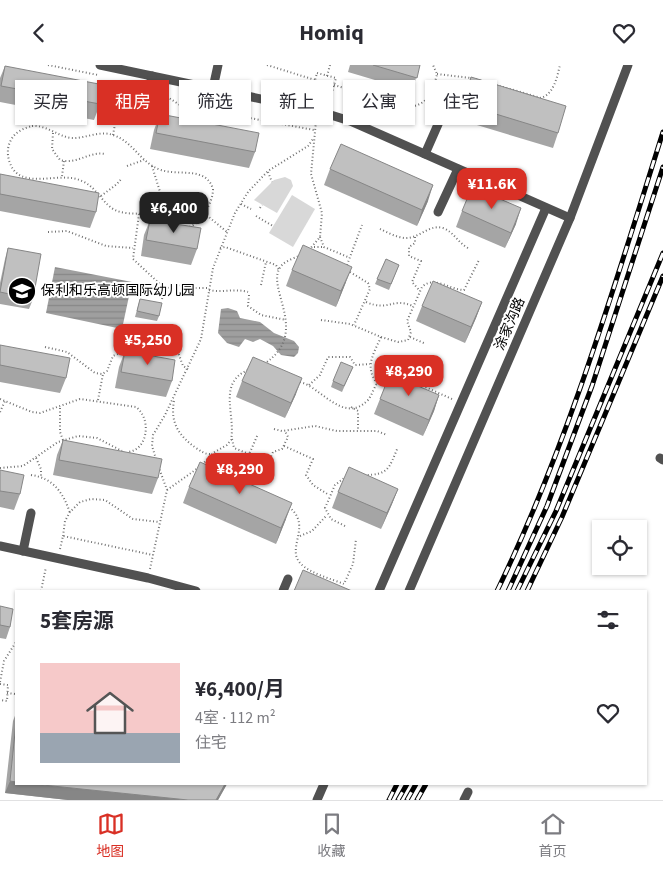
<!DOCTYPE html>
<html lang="zh">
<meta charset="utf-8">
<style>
body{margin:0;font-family:"Source Sans 3","Noto Sans SC",sans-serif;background:#f7f7f7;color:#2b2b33;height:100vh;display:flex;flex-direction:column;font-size:19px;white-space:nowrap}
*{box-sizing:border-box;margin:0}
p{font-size:16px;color:#7c7c81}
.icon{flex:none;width:28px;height:28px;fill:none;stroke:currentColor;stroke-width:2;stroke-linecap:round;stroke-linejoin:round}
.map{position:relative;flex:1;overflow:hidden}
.side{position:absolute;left:15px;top:525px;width:632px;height:195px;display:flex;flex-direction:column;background:#fff;border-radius:0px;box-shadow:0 1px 4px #0004}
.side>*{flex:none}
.top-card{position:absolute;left:15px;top:15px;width:634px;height:45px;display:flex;gap:10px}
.buttons{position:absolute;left:592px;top:455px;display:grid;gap:10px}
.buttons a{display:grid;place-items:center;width:55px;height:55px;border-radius:0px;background:#fff;box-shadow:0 1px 4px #0004;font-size:25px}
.price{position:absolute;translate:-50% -42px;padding:0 11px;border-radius:10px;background:#d93025;color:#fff;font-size:16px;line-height:32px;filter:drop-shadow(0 1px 2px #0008)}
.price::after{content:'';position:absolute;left:50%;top:30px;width:15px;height:11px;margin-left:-8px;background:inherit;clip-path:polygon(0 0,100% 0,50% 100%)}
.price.current{background:#222;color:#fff}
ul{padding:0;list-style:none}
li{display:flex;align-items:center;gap:15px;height:125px;padding:0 25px}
li span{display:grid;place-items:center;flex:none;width:140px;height:100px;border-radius:0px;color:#555}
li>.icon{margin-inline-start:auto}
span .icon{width:60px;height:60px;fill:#fffc;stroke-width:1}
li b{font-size:21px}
h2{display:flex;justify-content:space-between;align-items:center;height:60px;padding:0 25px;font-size:21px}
.tag{padding:0 18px;border-radius:0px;background:#fff;box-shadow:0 1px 4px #0004;font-size:18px;line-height:45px}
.tag.current{background:#d93025;color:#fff}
header{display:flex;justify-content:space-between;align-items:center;height:65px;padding:0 25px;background:#fff;font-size:22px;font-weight:700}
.menu{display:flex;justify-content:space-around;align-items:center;height:70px;border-top:1px solid #e1e1e2;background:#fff;font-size:14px;color:#7c7c81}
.menu a{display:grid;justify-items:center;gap:2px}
.menu .current{color:#d93025}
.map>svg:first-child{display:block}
.green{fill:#d8d8d8}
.water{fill:url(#water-rules)}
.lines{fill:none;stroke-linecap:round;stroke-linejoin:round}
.path{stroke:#737373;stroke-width:2;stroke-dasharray:1 2.5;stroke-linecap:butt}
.minor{stroke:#515151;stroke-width:9}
.rail-casing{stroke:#000;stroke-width:5}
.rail{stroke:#fff;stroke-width:3;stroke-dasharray:9;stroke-linecap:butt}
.wall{fill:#a5a5a5}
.shaded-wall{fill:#868686}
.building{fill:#c0c0c0;stroke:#868686}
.labels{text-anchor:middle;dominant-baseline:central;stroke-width:4;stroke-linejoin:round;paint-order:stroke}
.poi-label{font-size:14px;fill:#000;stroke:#fff;text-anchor:start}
.street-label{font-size:14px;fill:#000;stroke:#fff}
</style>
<header><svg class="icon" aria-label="back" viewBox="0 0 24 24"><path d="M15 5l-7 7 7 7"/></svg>Homiq<svg class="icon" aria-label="heart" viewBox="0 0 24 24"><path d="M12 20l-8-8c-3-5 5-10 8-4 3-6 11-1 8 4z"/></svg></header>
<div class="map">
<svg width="663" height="735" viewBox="0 0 663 735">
<defs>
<pattern id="water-rules" width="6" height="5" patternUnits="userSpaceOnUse" patternTransform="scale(1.25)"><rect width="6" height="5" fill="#9f9f9f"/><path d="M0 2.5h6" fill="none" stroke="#878787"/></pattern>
</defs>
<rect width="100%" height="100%" fill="#fff"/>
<!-- green -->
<g class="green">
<polygon points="285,112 291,115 293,121 277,148 254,135 274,115"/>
<polygon points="292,130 315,144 293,182 269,168"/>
</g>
<!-- water -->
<g class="water">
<polygon points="55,202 132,217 122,264 46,248"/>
<polygon points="228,243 237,246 240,253 260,257 274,268 294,276 299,282 298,288 294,292 281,290 273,281 260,274 253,277 245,274 239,282 227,278 218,268 221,244"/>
</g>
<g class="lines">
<!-- path -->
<g class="path">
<polyline points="48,0 98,10"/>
<polyline points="267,0 315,15"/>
<polygon points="317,8 336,13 331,31 312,26"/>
<polyline points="437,9 471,13"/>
<polyline points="327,11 330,0"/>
<path d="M 476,14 L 541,33 C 554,29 557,12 560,0"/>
<path d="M 334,20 L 404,41 C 426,44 433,27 437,9 L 433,0"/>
<polyline points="158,26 180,40 314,65"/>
<polyline points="320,36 322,29"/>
<path d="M 32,61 C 47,60 57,71 71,73 C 85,74 99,65 113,70 C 134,77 140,98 161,105 C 179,111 206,101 213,124 C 213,133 209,141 204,149 C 186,176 173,154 151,150 C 138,147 126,151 113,144 C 101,136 96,122 82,116 C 60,105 20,127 10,98 C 7,91 7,82 11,75 C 15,67 24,63 32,61 Z"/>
<path d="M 53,68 L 52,84 L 60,95 C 77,100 89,86 105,89"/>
<polyline points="113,70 123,16"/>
<polyline points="127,101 144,95"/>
<polyline points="152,101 161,130 158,152"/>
<polyline points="268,107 272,117"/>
<polyline points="62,111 64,96"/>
<polyline points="101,131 117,119 122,113"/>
<polyline points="241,139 251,144"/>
<polyline points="260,143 262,140"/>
<polyline points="204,148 227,167"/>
<polyline points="139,149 133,194 161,220 163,228"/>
<polyline points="256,151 273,161"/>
<path d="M 380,164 C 387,167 397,173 406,173 C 420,173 429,159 443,163 C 454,167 458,178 468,183"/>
<polyline points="48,167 67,166 106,181 133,183"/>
<polyline points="320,172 324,182 348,192"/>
<polyline points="415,172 415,178 409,182 409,191 421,196 412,217 420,226"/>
<polyline points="314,182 324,182"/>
<polyline points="220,183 225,182 276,200 279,205"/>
<polyline points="309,185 320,172 322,148 311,109 316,56"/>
<polyline points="347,200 362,160"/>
<polyline points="350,207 368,218 370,224 354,260"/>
<polyline points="261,220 266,197"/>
<path d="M 209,225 C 222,228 235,223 248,227"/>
<polyline points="249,230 248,241 261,250 286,255"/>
<polyline points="162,234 164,225 176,220 191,223 209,223"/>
<path d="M 366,237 C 389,247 392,232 413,241"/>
<path d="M 321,255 L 350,259 L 381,272 C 374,288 364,302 377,318"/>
<path d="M 381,272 L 398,277 L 408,275 L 411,267 L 407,256 L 422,222 C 434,210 450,225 464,225 L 479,195"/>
<polyline points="410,272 426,279"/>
<polyline points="153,273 160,280 178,287 183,301 188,304"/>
<path d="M 45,282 L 67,287 L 95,308 L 102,309 L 107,306 L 113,291 C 126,285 153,279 158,264"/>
<path d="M 264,299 C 313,267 262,221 282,200 C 286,196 294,193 299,191"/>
<polyline points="396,313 405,313 452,334"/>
<path d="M 300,317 C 321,322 344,360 368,335 C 372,330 374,323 377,318 L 389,314"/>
<polyline points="309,320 320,310 328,292 350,292 355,300 370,299"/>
<path d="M 0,334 L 32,347 L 40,348 L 80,334 L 136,342 C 152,354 148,386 127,387"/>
<polyline points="98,335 103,309"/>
<path d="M 174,336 C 170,358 179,371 196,383 C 201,386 204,389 210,389"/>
<polyline points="351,342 358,346 358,365"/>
<polyline points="60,343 60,367 63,375"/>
<polyline points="0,347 5,336"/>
<polyline points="274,364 282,366 315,361 337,366 377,366 387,370"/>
<polyline points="232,374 234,383 249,389"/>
<polyline points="284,381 313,394 306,410 313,420 329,430"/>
<polyline points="36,393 41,404 41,411"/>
<polyline points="156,394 152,381 153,370 165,350 201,274 213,203 235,148 248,127 268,106 308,81 313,74"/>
<path d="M 202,400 L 213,388 L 227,380 L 231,375 C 236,350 217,318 248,305"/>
<polyline points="0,403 23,401 58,377 78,371 97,373 122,386"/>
<polyline points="245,406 265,405 273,387 282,384 288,372 285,366"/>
<path d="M 31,410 C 53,413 63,427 70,448"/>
<path d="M 364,410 C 389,410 389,403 398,382"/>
<polyline points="243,415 247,394 258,369"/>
<polyline points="167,425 198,403"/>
<path d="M 289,442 C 313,461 285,483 301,499 C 311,509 332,514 344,519 L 353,499 L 356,474"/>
<polyline points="345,461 331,454 325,443 335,420 347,411"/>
<polyline points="63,471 65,456 70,447 80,437 91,434 105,435 133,454 159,457"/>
<polyline points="300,471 312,466 327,450"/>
<polyline points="60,484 63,471 153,490"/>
<polyline points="150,504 167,425 159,403"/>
<polyline points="41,526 46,502"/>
<polyline points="0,617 4,596 16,577"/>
<polyline points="0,619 8,620 7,636 0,635"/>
<polyline points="7,628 16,629"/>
</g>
<!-- minor -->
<g class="minor">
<polyline points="100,0 318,46 350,56 570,153"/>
<polyline points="213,23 218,0"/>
<polyline points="143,54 152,11"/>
<polyline points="425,89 443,48"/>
<polyline points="438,147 458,104"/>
<polyline points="660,393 663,395"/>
<polyline points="0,481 148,513 196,526"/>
<polyline points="23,486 31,448"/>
<polyline points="283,526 288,514"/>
<polyline points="379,526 546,143"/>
<polyline points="409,526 570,153 628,0"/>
<polyline points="317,735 324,719"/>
<polyline points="464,735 468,727"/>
</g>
<defs>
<g id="rail">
<path d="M 497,526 C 568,380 614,222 663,67"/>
<polyline points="508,526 547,441 592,321 663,102"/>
<polyline points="517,526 556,446 663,188"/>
<polyline points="527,526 562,452 663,211"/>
<polyline points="389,735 397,719"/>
<polyline points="398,735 407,719"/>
<polyline points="407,735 416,719"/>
<polyline points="417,735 426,719"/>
</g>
</defs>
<!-- rail casing -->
<use href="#rail" class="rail-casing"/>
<!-- rail -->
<use href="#rail" class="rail"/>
</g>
<!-- wall -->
<g class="wall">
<polygon points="350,0 420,0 412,26 348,7"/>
<polygon points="5,1 100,39 94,55 0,37 0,13"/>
<polygon points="471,12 558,68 553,83 457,54"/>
<polygon points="160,49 255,87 249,103 150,84 154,65"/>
<polygon points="330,104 428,136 417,161 324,120"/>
<polygon points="0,109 96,147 90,163 0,146"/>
<polygon points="462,146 516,159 505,183 456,162"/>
<polygon points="150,155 197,184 191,200 141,191 144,170"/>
<polygon points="8,183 33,234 29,244 0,239 0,218 5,194"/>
<polygon points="386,194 399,200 389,225 375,219"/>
<polygon points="292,205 346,217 336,242 286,221"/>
<polygon points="140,234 159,251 157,256 135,252"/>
<polygon points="482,237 476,253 465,278 416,256 422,241"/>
<polygon points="0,280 66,313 60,328 0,317"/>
<polygon points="125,286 172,316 166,332 115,323 119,302"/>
<polygon points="353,302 342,327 331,322 333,316"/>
<polygon points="242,316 296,329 285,353 236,332"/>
<polygon points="439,330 434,346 423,371 374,349 380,334"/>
<polygon points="63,375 158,413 152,429 53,410 57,390"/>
<polygon points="0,405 20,429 14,445 0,442"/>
<polygon points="189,422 286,454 276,479 183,438"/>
<polygon points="398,424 392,439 381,464 332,443 338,427"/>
<polygon points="0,541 10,562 6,574 0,573"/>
<polygon points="16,648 16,719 227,719 218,735 68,735 5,728 13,656"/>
</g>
<!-- shaded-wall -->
<g class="shaded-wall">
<polygon points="433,120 428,136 417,161 422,145"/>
<polygon points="521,143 516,159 505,183"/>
<polygon points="352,202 336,242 341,226"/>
<polygon points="482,237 476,253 465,278 471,262"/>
<polygon points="302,313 296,329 285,353 291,338"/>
<polygon points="439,330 434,346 423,371 429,355"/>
<polygon points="398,424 392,439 381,464 387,448"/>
<polygon points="292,438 286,454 276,479 281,463"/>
<polygon points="10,716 16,717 16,719 33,719 188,735 68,735 5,728"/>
<polygon points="225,719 227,719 218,735 216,735"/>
</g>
<!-- building -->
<g class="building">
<polygon points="373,0 420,0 417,13"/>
<polygon points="5,1 104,20 100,39 1,21"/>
<polygon points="471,12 566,41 558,68 463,39"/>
<polygon points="160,49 259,68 255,87 156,68"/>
<polygon points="341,79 433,120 422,145 330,104"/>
<polygon points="0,109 99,128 96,147 0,129"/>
<polygon points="472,122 521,143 511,168 462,146"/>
<polygon points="150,155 201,163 197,184 146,175"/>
<polygon points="303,180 352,202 341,226 292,205"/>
<polygon points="8,183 41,189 33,234 0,227"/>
<polygon points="386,194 399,200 391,219 377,214"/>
<polygon points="433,216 482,237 471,262 422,241"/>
<polygon points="140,234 162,238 159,251 137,246"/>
<polygon points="0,280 70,293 66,313 0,300"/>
<polygon points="125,286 175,295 172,316 121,307"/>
<polygon points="253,292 302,313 291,338 242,316"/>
<polygon points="341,297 353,302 344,321 333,316"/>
<polygon points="390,309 439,330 429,355 380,334"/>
<polygon points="63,375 162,394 158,413 59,395"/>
<polygon points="200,397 292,438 281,463 189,422"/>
<polygon points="349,402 398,424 387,448 338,427"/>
<polygon points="0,405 24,410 20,429 0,426"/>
<polygon points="303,505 352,526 294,526"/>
<polygon points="0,541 13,544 10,562 0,560"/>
<polygon points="16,658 16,717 10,716"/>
<polygon points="33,719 225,719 216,735 188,735"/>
</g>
<!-- icons -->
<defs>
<symbol id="school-disc" viewBox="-11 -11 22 22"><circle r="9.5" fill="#000" stroke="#fff"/><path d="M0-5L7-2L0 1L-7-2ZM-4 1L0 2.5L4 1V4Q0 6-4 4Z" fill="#fff"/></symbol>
</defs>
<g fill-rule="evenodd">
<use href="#school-disc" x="6" y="210" width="32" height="32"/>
</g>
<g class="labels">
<!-- poi labels -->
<g class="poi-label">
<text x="41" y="226">保利和乐高顿国际幼儿园</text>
</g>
<!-- street labels -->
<g class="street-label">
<text transform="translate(510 259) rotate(-67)">涂家沟路</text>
</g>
</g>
</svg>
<div class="buttons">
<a><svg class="icon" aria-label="locate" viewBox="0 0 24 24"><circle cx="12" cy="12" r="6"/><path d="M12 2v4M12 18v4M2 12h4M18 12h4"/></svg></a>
</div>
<b class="price" style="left:492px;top:145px">¥11.6K</b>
<b class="price current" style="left:174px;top:169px">¥6,400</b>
<b class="price" style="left:148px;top:301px">¥5,250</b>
<b class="price" style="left:409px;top:332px">¥8,290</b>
<b class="price" style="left:240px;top:430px">¥8,290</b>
<div class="top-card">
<a class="tag">买房</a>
<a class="tag current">租房</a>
<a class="tag">筛选</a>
<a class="tag">新上</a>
<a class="tag">公寓</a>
<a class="tag">住宅</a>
</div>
<section class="side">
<h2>5套房源<svg class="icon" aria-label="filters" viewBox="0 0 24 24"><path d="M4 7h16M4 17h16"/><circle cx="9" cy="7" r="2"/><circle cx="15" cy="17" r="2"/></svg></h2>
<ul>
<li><span style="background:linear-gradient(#f6c9c9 70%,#9aa5b1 0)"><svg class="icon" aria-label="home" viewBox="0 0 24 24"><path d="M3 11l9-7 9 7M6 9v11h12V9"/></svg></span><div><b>¥6,400/月</b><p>4室 · 112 m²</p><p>住宅</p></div><svg class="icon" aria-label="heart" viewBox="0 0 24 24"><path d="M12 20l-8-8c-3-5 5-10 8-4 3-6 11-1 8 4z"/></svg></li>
</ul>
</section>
</div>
<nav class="menu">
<a class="current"><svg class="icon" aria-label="map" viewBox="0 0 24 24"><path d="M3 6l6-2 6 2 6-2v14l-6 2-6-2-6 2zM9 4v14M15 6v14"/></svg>地图</a>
<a><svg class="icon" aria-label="saved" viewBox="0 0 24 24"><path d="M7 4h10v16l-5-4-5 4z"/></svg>收藏</a>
<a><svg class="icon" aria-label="home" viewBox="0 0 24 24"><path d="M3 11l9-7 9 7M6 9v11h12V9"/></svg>首页</a>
</nav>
